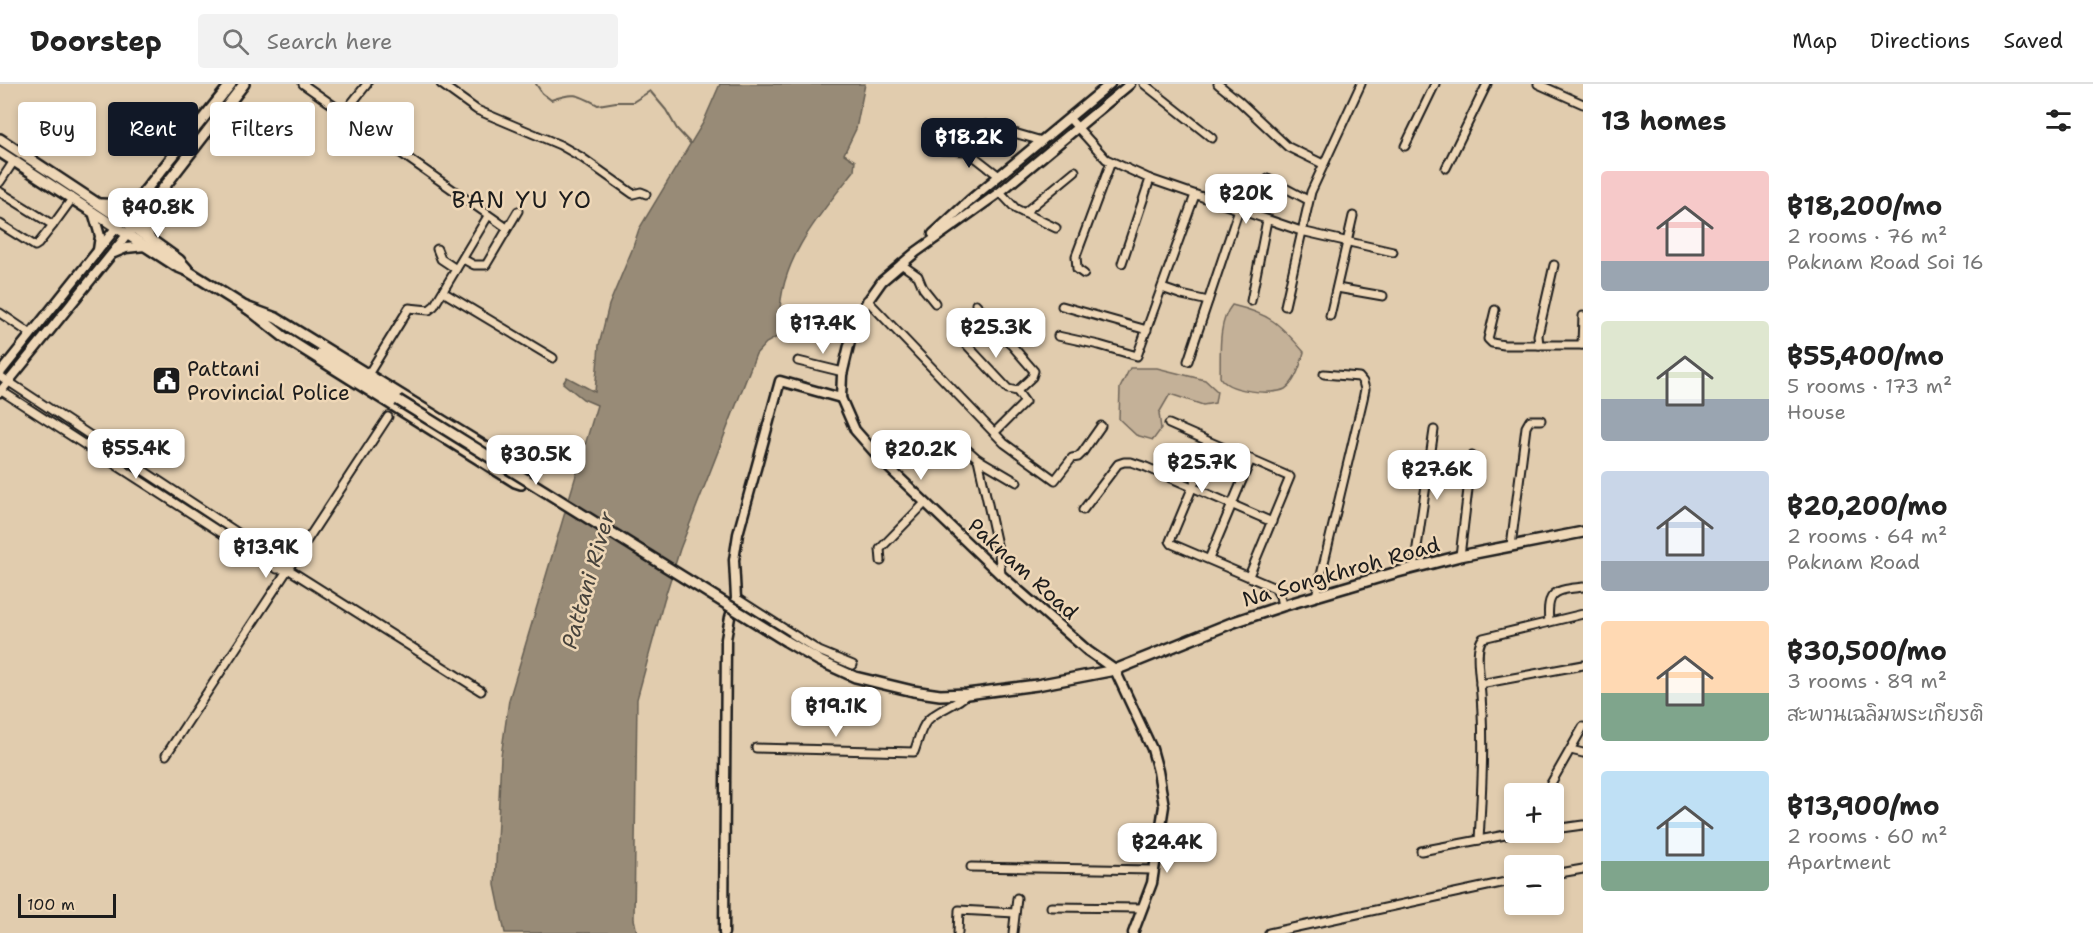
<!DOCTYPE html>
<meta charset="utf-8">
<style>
body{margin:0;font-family:"Shantell Sans","Playpen Sans Thai",sans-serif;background:#f2f2f2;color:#222;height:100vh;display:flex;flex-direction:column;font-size:22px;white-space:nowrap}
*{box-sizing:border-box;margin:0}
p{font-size:20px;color:#767676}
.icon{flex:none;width:33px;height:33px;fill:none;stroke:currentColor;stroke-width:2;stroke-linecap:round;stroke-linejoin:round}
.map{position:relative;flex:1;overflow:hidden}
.details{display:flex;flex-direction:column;background:#fff;width:510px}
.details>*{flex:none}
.hud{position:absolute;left:18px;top:18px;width:570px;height:54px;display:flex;gap:12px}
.controls{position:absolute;left:1504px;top:699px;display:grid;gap:12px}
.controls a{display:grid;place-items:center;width:60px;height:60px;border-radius:6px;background:#fff;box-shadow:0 3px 9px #0003;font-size:30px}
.scale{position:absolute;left:18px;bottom:15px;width:98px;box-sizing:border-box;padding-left:6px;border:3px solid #1c1c1c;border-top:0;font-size:16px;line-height:21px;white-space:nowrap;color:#1c1c1c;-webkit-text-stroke:4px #eed7b7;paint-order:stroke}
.price{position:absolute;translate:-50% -51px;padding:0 14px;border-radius:12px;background:#fff;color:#222;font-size:20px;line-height:39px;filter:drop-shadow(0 2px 3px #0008)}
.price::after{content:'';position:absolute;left:50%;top:36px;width:18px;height:14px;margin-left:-9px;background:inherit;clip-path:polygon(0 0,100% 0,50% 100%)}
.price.active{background:#111827;color:#fff}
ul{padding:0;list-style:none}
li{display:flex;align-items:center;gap:18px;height:150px;padding:0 18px}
li span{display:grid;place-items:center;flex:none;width:168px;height:120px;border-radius:6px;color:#555}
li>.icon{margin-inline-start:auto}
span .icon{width:72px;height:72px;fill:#fffc;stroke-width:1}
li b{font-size:26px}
h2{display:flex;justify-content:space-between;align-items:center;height:72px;padding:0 18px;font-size:26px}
.tag{padding:0 21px;border-radius:6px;background:#fff;box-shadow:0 3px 9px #0003;font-size:21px;line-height:54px}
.tag.active{background:#111827;color:#fff}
header{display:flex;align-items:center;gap:36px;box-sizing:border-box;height:84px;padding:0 30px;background:#fff;border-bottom:2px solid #e0e0e0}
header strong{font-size:28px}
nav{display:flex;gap:33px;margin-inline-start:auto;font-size:21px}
.search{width:420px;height:54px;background:#f2f2f2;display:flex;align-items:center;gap:15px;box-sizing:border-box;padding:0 21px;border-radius:6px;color:#767676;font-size:22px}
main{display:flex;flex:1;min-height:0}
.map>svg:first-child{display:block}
.green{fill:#c4b198;stroke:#70665a;stroke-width:1.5}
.water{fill:#988b77;stroke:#665f53;stroke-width:1.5}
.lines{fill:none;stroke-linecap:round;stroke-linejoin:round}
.stream{stroke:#665f53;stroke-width:2}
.minor-casing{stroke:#1c1c1c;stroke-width:11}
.tertiary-casing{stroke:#1c1c1c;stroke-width:13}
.secondary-casing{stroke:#1c1c1c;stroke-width:14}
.minor{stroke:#eed7b7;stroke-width:7}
.tertiary{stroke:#eed7b7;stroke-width:8}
.secondary{stroke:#eed7b7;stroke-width:9}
.secondary-bridge-casing{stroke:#1c1c1c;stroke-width:14;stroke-linecap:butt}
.secondary-bridge{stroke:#eed7b7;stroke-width:9}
.labels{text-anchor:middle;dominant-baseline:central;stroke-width:5;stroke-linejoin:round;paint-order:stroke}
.poi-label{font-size:21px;fill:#1c1c1c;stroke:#eed7b7;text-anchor:start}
.street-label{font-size:21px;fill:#1c1c1c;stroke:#eed7b7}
.water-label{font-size:22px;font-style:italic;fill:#47433c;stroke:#eed7b7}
.quarter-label{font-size:24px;letter-spacing:1.5px;fill:#1c1c1c;stroke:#eed7b7}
</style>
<header>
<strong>Doorstep</strong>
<div class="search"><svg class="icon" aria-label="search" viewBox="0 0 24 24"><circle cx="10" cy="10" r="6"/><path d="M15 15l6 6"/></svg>Search here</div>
<nav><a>Map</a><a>Directions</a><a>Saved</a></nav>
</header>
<main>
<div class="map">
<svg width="1583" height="849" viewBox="0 0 1583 849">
<rect width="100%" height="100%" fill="#e1ccae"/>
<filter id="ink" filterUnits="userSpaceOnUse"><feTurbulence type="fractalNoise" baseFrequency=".0167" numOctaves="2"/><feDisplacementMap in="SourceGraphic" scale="12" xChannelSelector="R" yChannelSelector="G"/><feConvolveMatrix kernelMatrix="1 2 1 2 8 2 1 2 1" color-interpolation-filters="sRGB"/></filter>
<g filter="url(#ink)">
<!-- green -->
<g class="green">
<path d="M 1232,221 C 1270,230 1279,239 1304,268 C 1301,280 1296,298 1285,305 C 1272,312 1226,307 1220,293 C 1221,271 1217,239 1232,221 Z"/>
<polygon points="1130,284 1157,284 1205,296 1217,307 1215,319 1203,321 1170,310 1159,329 1161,345 1153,356 1136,351 1119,335 1120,304"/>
</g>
<!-- water -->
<path class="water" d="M 720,0 L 865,0 L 856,45 L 844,70 L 855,77 L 854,87 C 821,129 780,175 780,231 L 790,237 L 788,247 L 766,259 L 756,270 L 680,465 L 664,516 L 637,615 L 634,835 L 637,849 L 505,849 L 495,801 L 501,672 L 509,616 L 597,321 L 583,315 L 563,299 L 567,293 L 595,308 L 599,261 L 609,221 L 632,166 L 639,145 L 703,39 Z"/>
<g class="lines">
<!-- stream -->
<path class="stream" d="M 536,0 L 542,9 L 551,16 C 574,8 577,10 598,21 L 616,18 L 633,18 L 650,7 L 666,26 L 677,45 L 690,59"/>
<defs>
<g id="minor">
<polyline points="303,0 507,144"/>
<polyline points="441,0 477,26 560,61 581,73 633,110 641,108 646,110"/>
<polyline points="1144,0 1212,54"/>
<polyline points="1218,0 1239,17 1288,63 1323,80"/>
<polyline points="1538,0 1583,20"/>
<polyline points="344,29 367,0"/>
<polyline points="1069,34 1106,75 1150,95 1301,147 1393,168"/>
<polyline points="986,41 1042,57"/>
<polyline points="367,45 378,31 404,45 404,51 394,65"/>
<polyline points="1405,62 1435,0"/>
<polyline points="942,66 967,67 999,92"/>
<polyline points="1446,84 1487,0"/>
<polyline points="1268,95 1308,116"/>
<polyline points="0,98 14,77"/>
<polyline points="0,108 53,141 38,160 35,162 0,140"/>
<polyline points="1000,108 1016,125 1056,144"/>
<polyline points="1024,129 1075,87"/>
<polyline points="53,141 72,115"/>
<polyline points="437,165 441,175 456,185"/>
<polyline points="463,175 474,181 486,181 518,127"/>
<polyline points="1122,179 1150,95"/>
<polyline points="901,180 918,192 923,204 935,219"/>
<polyline points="1084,190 1077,185 1076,172 1111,78"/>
<polyline points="1162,204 1182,211 1208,217"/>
<polyline points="1337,204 1383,212"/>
<polyline points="443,208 553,274"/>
<polyline points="867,216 1004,359 1055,396 1072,374 1078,373 1082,369 1101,342"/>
<polyline points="1251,217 1267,136"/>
<polyline points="976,220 1034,287 1032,293 1017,307 1025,318 995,348"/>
<polyline points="1062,222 1147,246"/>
<polyline points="1285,222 1311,108 1361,0"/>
<polyline points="1495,226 1488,255 1492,259 1504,261 1583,261"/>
<polyline points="0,229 31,250"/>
<polyline points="1330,232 1353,132"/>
<polyline points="1058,252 1099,261 1137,272 1195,111"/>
<polyline points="966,260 1008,305 1017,307"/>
<polyline points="1539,261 1538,251 1554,181"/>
<polyline points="1582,261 1583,232"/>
<polyline points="798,277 843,288"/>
<polyline points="1188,277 1239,125"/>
<polyline points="369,289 409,224 429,226 434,222 488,132"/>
<polyline points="0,292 282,478 288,485 481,607"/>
<polyline points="0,306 277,485 288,485"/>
<polyline points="1169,340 1290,393 1249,492"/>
<polyline points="1211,359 1170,457 1172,460 1275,504 1280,512 1282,522"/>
<polyline points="961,360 978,375 999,470 1001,491"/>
<polyline points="978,375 1017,398"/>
<polyline points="1083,426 1118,380 1124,378 1131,378 1146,383 1272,438"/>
<polyline points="1511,462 1526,343 1530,336 1541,336"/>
<polyline points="1460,472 1472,372"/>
<polyline points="1209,475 1251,375"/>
<polyline points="881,477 880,465 925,419"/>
<polyline points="1414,484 1434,346"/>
<polyline points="1316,512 1363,315 1365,305 1363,298 1359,293 1324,290"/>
<polyline points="736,514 819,567 853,581"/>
<path d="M 1549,538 C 1546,507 1555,506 1583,503"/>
<polyline points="1480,600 1583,581"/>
<path d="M 756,664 L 914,668 C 918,658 920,645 927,637 C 937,625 956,622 967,610"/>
<polyline points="1571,666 1583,669"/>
<polyline points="166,671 388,333"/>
<polyline points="1545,710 1583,643"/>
<polyline points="1554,745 1583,741"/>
<path d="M 1479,756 C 1482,704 1485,651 1480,599 C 1479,586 1475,563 1483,554 L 1583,530"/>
<polyline points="1421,767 1521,748"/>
<polyline points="971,783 1154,786"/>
<polyline points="1554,790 1583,785"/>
<polyline points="1051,823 1142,824"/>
<polyline points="958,849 959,826 1015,829"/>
<polyline points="1013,849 1017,814"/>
<polyline points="1269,849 1515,796"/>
</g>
<g id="tertiary">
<polyline points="1130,0 1000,108 916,168 882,197 860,228 851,253 842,291 841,314 855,346 884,379 1001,491 1088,567 1115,586 1152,665 1158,687 1164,722 1152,799 1133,849"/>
<polyline points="93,128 100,152 98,166"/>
<polyline points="933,150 970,116 1110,0"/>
<polyline points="114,169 126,164 145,162"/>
<polyline points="0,289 116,144"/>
<polyline points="0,308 127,151"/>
<polyline points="724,849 726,555 730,533 736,514 734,476 738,450 780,297 841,314"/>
</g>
<g id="secondary">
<polyline points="0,55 133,143 179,176 187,185"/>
<polyline points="0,68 176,182 188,187 250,226"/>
<path d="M 101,120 C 115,121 124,121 137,115"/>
<polyline points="149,126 146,139 149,154"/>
<polyline points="119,139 231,0"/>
<polyline points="130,147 244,0"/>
<polygon points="246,223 276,234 518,383 526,392 521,400 515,398 284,253"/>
<polyline points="321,269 398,316"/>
<polyline points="786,557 820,577 855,593 913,607 940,611 967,610 1037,601 1115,586 1234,538 1282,522 1394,489 1460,472 1583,448"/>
</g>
</defs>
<!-- minor casing -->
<use href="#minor" class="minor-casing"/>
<!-- tertiary casing -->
<use href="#tertiary" class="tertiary-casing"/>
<!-- secondary casing -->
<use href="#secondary" class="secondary-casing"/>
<!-- minor -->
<use href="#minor" class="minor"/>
<!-- tertiary -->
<use href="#tertiary" class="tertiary"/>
<!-- secondary -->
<use href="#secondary" class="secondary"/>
<defs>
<polyline id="secondary-bridge" points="398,316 786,557"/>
</defs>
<!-- secondary-bridge casing -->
<use href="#secondary-bridge" class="secondary-bridge-casing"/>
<!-- secondary-bridge -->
<use href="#secondary-bridge" class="secondary-bridge"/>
</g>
</g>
<!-- icons -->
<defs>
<symbol id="civic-square" viewBox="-11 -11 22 22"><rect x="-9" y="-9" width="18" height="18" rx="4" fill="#1c1c1c" stroke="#eed7b7"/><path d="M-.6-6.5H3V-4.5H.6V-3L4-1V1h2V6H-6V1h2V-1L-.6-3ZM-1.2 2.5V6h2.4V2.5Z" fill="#fff"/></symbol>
</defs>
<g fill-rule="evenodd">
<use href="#civic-square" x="150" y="280" width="33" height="33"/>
</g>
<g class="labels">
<!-- poi labels -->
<g class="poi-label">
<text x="187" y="285">Pattani<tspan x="187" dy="24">Provincial Police</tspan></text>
</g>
<!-- street labels -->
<g class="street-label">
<text transform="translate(1023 485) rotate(42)">Paknam Road</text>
<text transform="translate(1341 488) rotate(-16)">Na Songkhroh Road</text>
</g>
<!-- water labels -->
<g class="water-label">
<text transform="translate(588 496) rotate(-74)">Pattani River</text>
</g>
<!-- quarter labels -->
<g class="quarter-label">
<text x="522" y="116">BAN YU YO</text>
</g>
</g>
</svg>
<div class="controls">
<a>+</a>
<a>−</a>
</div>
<div class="scale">100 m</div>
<b class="price active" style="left:969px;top:85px">฿18.2K</b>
<b class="price" style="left:1246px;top:141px">฿20K</b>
<b class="price" style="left:158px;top:155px">฿40.8K</b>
<b class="price" style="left:823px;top:271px">฿17.4K</b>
<b class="price" style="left:996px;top:275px">฿25.3K</b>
<b class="price" style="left:136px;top:396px">฿55.4K</b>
<b class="price" style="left:921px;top:397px">฿20.2K</b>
<b class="price" style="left:536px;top:402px">฿30.5K</b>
<b class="price" style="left:1202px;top:410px">฿25.7K</b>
<b class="price" style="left:1437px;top:417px">฿27.6K</b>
<b class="price" style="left:266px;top:495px">฿13.9K</b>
<b class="price" style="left:836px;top:654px">฿19.1K</b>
<b class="price" style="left:1167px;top:790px">฿24.4K</b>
<div class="hud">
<a class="tag">Buy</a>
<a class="tag active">Rent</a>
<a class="tag">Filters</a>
<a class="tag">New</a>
</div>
</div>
<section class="details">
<h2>13 homes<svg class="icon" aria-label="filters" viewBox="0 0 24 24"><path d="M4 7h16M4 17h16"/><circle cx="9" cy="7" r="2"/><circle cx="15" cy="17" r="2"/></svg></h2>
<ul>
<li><span style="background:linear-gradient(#f6c9c9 75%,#9aa5b1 0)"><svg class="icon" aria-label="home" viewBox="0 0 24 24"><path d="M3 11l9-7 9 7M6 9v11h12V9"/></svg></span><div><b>฿18,200/mo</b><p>2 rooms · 76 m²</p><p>Paknam Road Soi 16</p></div></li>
<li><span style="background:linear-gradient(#dfe7d0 65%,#9aa5b1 0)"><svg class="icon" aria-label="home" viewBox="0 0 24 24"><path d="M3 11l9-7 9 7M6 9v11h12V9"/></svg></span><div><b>฿55,400/mo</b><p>5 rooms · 173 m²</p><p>House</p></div></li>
<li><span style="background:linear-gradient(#c9d6e8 75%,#9aa5b1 0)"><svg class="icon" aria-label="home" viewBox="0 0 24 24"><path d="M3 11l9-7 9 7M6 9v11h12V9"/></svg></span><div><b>฿20,200/mo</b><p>2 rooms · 64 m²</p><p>Paknam Road</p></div></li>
<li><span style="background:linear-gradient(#ffd9b3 60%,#7fa58c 0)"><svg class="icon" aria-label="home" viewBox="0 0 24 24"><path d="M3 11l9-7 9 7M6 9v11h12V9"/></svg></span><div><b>฿30,500/mo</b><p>3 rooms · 89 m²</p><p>สะพานเฉลิมพระเกียรติ</p></div></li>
<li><span style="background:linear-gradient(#bfe0f5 75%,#7fa58c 0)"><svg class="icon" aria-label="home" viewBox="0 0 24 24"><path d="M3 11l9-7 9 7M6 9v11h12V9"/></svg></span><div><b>฿13,900/mo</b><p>2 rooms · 60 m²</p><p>Apartment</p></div></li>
</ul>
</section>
</main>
